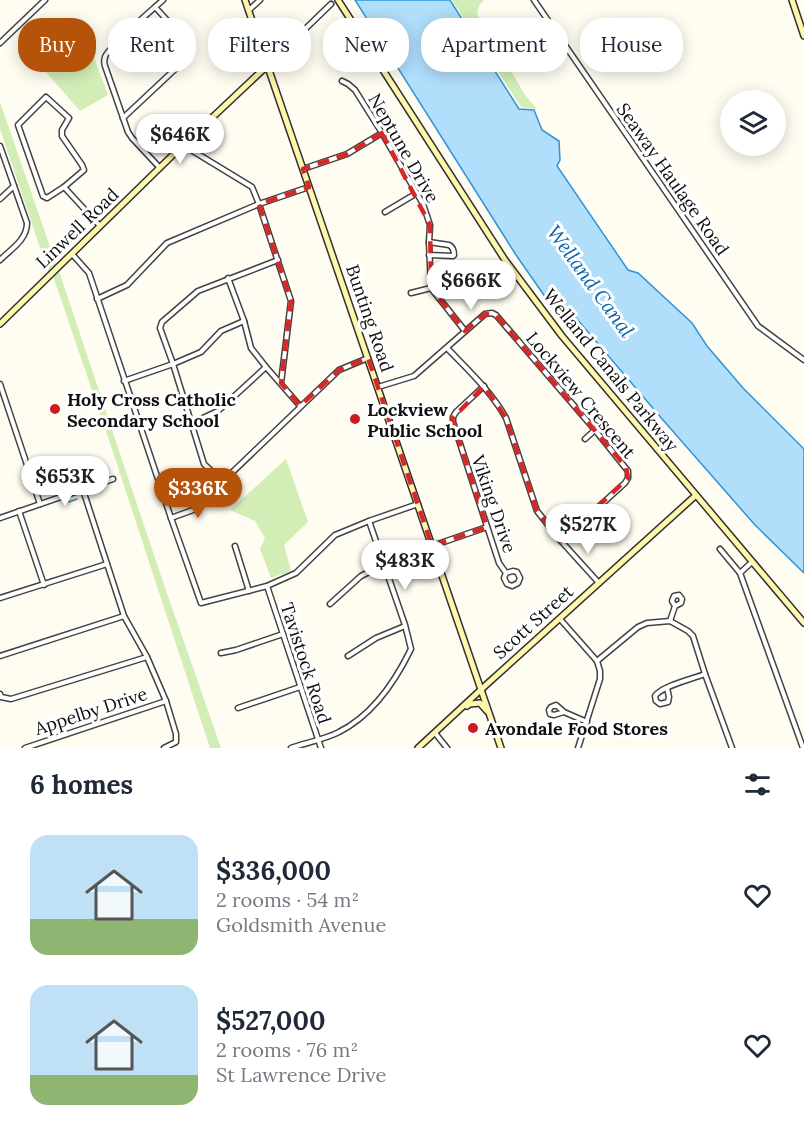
<!DOCTYPE html>
<meta charset="utf-8">
<style>
body{margin:0;font-family:Lora,serif;background:#f2f2f3;color:#1f2937;height:100vh;display:flex;flex-direction:column;font-size:22px;white-space:nowrap}
*{box-sizing:border-box;margin:0}
p{font-size:20px;color:#747a83}
.icon{flex:none;width:33px;height:33px;fill:none;stroke:currentColor;stroke-width:2;stroke-linecap:round;stroke-linejoin:round}
.map{position:relative;height:748px;overflow:hidden}
.sheet{display:flex;flex-direction:column;background:#fff;flex:1}
.sheet>*{flex:none}
.hud{position:absolute;left:18px;top:18px;width:768px;height:54px;display:flex;gap:12px}
.buttons{position:absolute;left:720px;top:90px;display:grid;gap:12px}
.buttons a{display:grid;place-items:center;width:66px;height:66px;border-radius:50%;background:#fff;box-shadow:0 3px 15px #0003;font-size:30px}
.price{position:absolute;translate:-50% -51px;padding:0 14px;border-radius:21px;background:#fff;color:#222;font-size:20px;line-height:39px;filter:drop-shadow(0 2px 3px #0008)}
.price::after{content:'';position:absolute;left:50%;top:36px;width:18px;height:14px;margin-left:-9px;background:inherit;clip-path:polygon(0 0,100% 0,50% 100%)}
.price.selected{background:#b45309;color:#fff}
ul{padding:0;list-style:none}
li{display:flex;align-items:center;gap:18px;height:150px;padding:0 30px}
li span{display:grid;place-items:center;flex:none;width:168px;height:120px;border-radius:18px;color:#555}
li>.icon{margin-inline-start:auto}
span .icon{width:72px;height:72px;fill:#fffc;stroke-width:1}
li b{font-size:26px}
h2{display:flex;justify-content:space-between;align-items:center;height:72px;padding:0 30px;font-size:26px}
.tag{padding:0 21px;border-radius:24px;background:#fff;box-shadow:0 3px 15px #0003;font-size:21px;line-height:54px}
.tag.selected{background:#b45309;color:#fff}
.map>svg:first-child{display:block}
.green{fill:#d2eeb6}
.water{fill:#b0defb;stroke:#3094d9;stroke-width:1.5}
.lines{fill:none;stroke-linecap:round;stroke-linejoin:round}
.stream{stroke:#3094d9;stroke-width:1.5}
.street-casing{stroke:#424242;stroke-width:7}
.secondary-casing{stroke:#313131;stroke-width:8}
.street{stroke:#fff;stroke-width:4}
.secondary{stroke:#fff7ac;stroke-width:5}
.marked{fill:none;stroke:#d62828;stroke-width:4.5;stroke-dasharray:12 8;stroke-linejoin:round}
.poi-dot{fill:#cc1a20;stroke:#fff;stroke-width:2}
.labels{text-anchor:middle;dominant-baseline:central;stroke-width:6;stroke-linejoin:round;paint-order:stroke}
.street-label{font-size:18px;fill:#0f0f0f;stroke:#fff}
.poi-label{font-size:18px;font-weight:bold;fill:#0f0f0f;stroke:#fff;text-anchor:start}
.water-label{font-size:20px;font-style:italic;fill:#0c64ad;stroke:#fff}
</style>
<div class="map">
<svg width="804" height="748" viewBox="0 0 804 748">
<rect width="100%" height="100%" fill="#fffcf1"/>
<!-- green -->
<g class="green">
<polygon points="452,0 484,0 479,6 477,14 525,95 536,108 535,109 521,107"/>
<polygon points="85,34 108,95 80,111 45,71"/>
<polygon points="0,102 56,264 48,271 0,129"/>
<polygon points="59,271 161,576 221,748 210,748 112,449 53,276"/>
<polygon points="286,459 308,522 284,545 291,571 271,578 260,549 265,538 255,521 230,510"/>
</g>
<!-- water -->
<polygon class="water" points="355,0 450,0 519,109 534,110 542,130 559,141 560,160 557,166 628,270 638,273 692,323 707,346 743,388 804,449 804,573 755,525 663,420 571,312 562,321 516,255"/>
<g class="lines">
<!-- stream -->
<polyline class="stream" points="69,502 77,499"/>
<defs>
<g id="street">
<polyline points="534,0 758,326 804,360"/>
<polyline points="249,10 260,0"/>
<polyline points="0,43 45,0"/>
<polyline points="268,65 331,4"/>
<polyline points="342,81 348,84 355,90 382,133 423,204 430,225 429,242 431,288 465,331"/>
<polygon points="46,97 69,118 62,130 62,136 82,165 84,170 64,187 47,198 43,196 18,125"/>
<polyline points="123,118 186,59 187,57 182,38 178,32 155,7"/>
<polyline points="183,145 252,187 259,204 291,301 281,383"/>
<path d="M 0,146 L 27,223 C 27,240 11,249 0,260"/>
<path d="M 160,168 L 132,138 L 128,132 L 105,66 C 104,63 104,60 105,57 C 107,48 153,9 163,0"/>
<polyline points="303,169 347,154 382,133"/>
<polyline points="64,187 100,226"/>
<polyline points="0,199 14,186"/>
<polyline points="385,212 417,193"/>
<path d="M 429,242 L 449,245 C 453,247 454,251 454,255 L 453,256 L 429,255"/>
<polyline points="72,254 89,273 171,518 201,603 267,586 296,573 335,535 369,521 418,504"/>
<polyline points="228,278 244,321 251,348 266,367 300,406"/>
<polyline points="411,293 431,288"/>
<polyline points="97,299 127,285 167,243 259,204 309,187"/>
<path d="M 447,348 C 468,370 491,391 506,418 L 537,511 L 561,541 L 599,583"/>
<polyline points="124,381 173,364 201,352 221,331 244,321"/>
<polyline points="0,384 40,504"/>
<polyline points="484,386 456,412 453,417 453,422 499,563 506,573 504,578 507,584 512,586 518,583 520,578 517,572 513,571 506,573"/>
<polyline points="378,387 414,376 485,314 492,313 496,315 595,430 628,471 628,478 625,483 561,541"/>
<polyline points="192,423 218,411 266,367"/>
<polyline points="585,439 595,430"/>
<polyline points="222,481 204,464 173,364 160,328 162,322 198,291 278,260"/>
<polyline points="83,490 124,616 147,657 166,701 176,734 176,742 164,748"/>
<polyline points="19,511 44,585"/>
<polyline points="0,518 113,479"/>
<polyline points="171,518 193,510 339,370 368,358"/>
<polyline points="235,546 249,591"/>
<polyline points="432,546 487,527"/>
<polyline points="720,549 740,573 803,748"/>
<polyline points="740,573 752,562"/>
<polyline points="267,586 321,748"/>
<polyline points="0,598 107,564"/>
<polyline points="330,604 361,576 385,564"/>
<polyline points="560,619 597,661 600,671 600,679 578,748"/>
<polyline points="670,621 675,606 672,601 674,596 679,595 682,599 681,603 675,606"/>
<polyline points="221,653 236,650 283,634"/>
<polyline points="0,656 124,616"/>
<polyline points="348,656 376,638 405,626"/>
<polyline points="597,661 638,627 647,623 670,621 688,631 693,636 705,674 732,748"/>
<path d="M 667,688 L 669,697 L 668,702 L 660,704 L 656,701 L 655,696 C 662,686 692,679 705,674"/>
<polyline points="0,694 1,697 11,699 147,657"/>
<polyline points="238,708 300,687"/>
<polyline points="564,712 554,715 550,714 549,710 551,707 556,705 564,712 587,722"/>
<polyline points="435,733 447,748"/>
<polyline points="25,748 166,701"/>
<path d="M 291,748 C 305,743 326,739 339,732 C 373,715 395,682 411,649 L 405,625 L 369,521"/>
</g>
<g id="secondary">
<polyline points="245,0 501,748"/>
<polyline points="338,0 505,260 562,336 804,623"/>
<polyline points="792,0 804,36"/>
<polyline points="0,324 183,145 268,65"/>
<polyline points="467,706 470,704 480,703 487,711"/>
<polyline points="418,748 486,685 695,496"/>
</g>
</defs>
<!-- street casing -->
<use href="#street" class="street-casing"/>
<!-- secondary casing -->
<use href="#secondary" class="secondary-casing"/>
<!-- street -->
<use href="#street" class="street"/>
<!-- secondary -->
<use href="#secondary" class="secondary"/>
</g>
<!-- marked area -->
<path class="marked" d="M 382,133 L 430,225 L 431,288 L 465,331 L 485,314 L 496,315 L 626,467 L 628,478 L 561,541 L 537,511 L 506,418 L 484,386 L 452,419 L 487,527 L 432,546 L 368,358 L 339,370 L 300,406 L 281,383 L 291,301 L 259,204 L 309,187 L 303,169 L 347,154 Z"/>
<!-- markers -->
<g class="poi-dot">
<circle cx="55" cy="409" r="6"/>
<circle cx="355" cy="419" r="6"/>
<circle cx="473" cy="728" r="6"/>
</g>
<g class="labels">
<!-- street labels -->
<g class="street-label">
<text transform="translate(404 148) rotate(60)">Neptune Drive</text>
<text transform="translate(673 179) rotate(55)">Seaway Haulage Road</text>
<text transform="translate(77 228) rotate(-44)">Linwell Road</text>
<text transform="translate(370 318) rotate(71)">Bunting Road</text>
<text transform="translate(611 370) rotate(51)">Welland Canals Parkway</text>
<text transform="translate(581 395) rotate(50)">Lockview Crescent</text>
<text transform="translate(494 504) rotate(71)">Viking Drive</text>
<text transform="translate(533 622) rotate(-42)">Scott Street</text>
<text transform="translate(306 663) rotate(72)">Tavistock Road</text>
<text transform="translate(91 711) rotate(-18)">Appelby Drive</text>
</g>
<!-- poi labels -->
<g class="poi-label">
<text x="67" y="399">Holy Cross Catholic<tspan x="67" dy="21">Secondary School</tspan></text>
<text x="367" y="409">Lockview<tspan x="367" dy="21">Public School</tspan></text>
<text x="485" y="728">Avondale Food Stores</text>
</g>
<!-- water labels -->
<g class="water-label">
<text transform="translate(591 281) rotate(54)">Welland Canal</text>
</g>
</g>
</svg>
<div class="buttons">
<a><svg class="icon" aria-label="layers" viewBox="0 0 24 24"><path d="M12 4l9 5-9 5-9-5zM3 14l9 5 9-5"/></svg></a>
</div>
<b class="price" style="left:180px;top:165px">$646K</b>
<b class="price" style="left:471px;top:311px">$666K</b>
<b class="price" style="left:65px;top:507px">$653K</b>
<b class="price selected" style="left:198px;top:519px">$336K</b>
<b class="price" style="left:588px;top:555px">$527K</b>
<b class="price" style="left:405px;top:591px">$483K</b>
<div class="hud">
<a class="tag selected">Buy</a>
<a class="tag">Rent</a>
<a class="tag">Filters</a>
<a class="tag">New</a>
<a class="tag">Apartment</a>
<a class="tag">House</a>
</div>
</div>
<section class="sheet">
<h2>6 homes<svg class="icon" aria-label="filters" viewBox="0 0 24 24"><path d="M4 7h16M4 17h16"/><circle cx="9" cy="7" r="2"/><circle cx="15" cy="17" r="2"/></svg></h2>
<ul>
<li><span style="background:linear-gradient(#bfe0f5 70%,#8fb573 0)"><svg class="icon" aria-label="home" viewBox="0 0 24 24"><path d="M3 11l9-7 9 7M6 9v11h12V9"/></svg></span><div><b>$336,000</b><p>2 rooms · 54 m²</p><p>Goldsmith Avenue</p></div><svg class="icon" aria-label="heart" viewBox="0 0 24 24"><path d="M12 20l-8-8c-3-5 5-10 8-4 3-6 11-1 8 4z"/></svg></li>
<li><span style="background:linear-gradient(#bfe0f5 75%,#8fb573 0)"><svg class="icon" aria-label="home" viewBox="0 0 24 24"><path d="M3 11l9-7 9 7M6 9v11h12V9"/></svg></span><div><b>$527,000</b><p>2 rooms · 76 m²</p><p>St Lawrence Drive</p></div><svg class="icon" aria-label="heart" viewBox="0 0 24 24"><path d="M12 20l-8-8c-3-5 5-10 8-4 3-6 11-1 8 4z"/></svg></li>
</ul>
</section>
